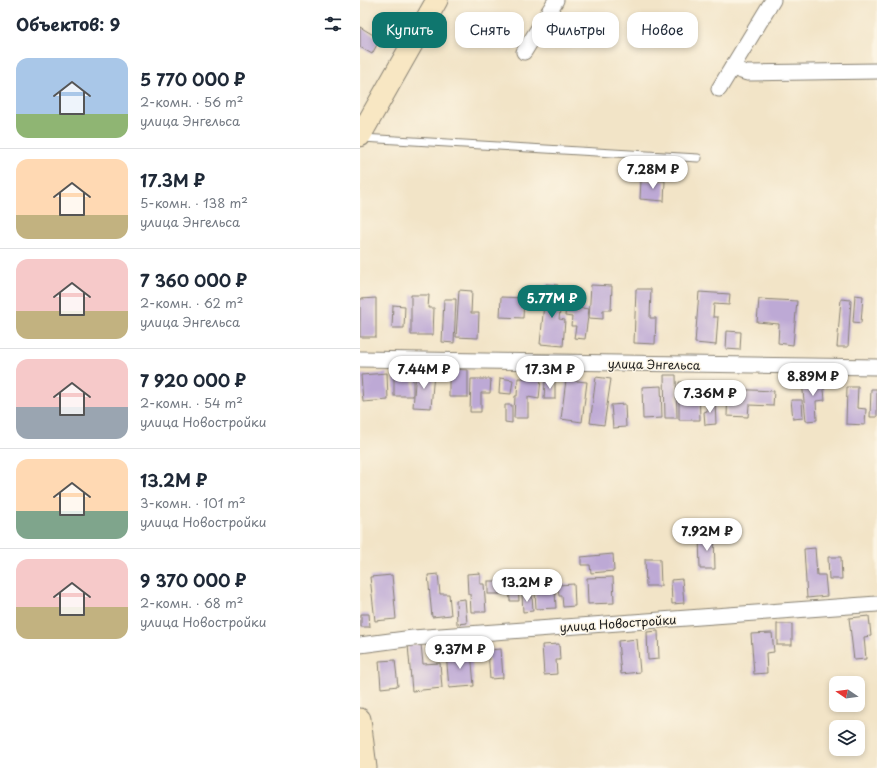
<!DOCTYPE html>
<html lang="ru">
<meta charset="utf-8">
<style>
body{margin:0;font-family:"Playpen Sans",sans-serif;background:#f2f2f3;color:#1f2937;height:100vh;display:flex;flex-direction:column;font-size:15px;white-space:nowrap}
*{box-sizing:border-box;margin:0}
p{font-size:13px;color:#747a83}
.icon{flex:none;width:22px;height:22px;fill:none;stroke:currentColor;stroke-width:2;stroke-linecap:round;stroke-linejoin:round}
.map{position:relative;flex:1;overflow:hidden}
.panel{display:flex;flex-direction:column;background:#fff;width:360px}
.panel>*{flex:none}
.hud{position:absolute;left:12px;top:12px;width:380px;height:36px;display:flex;gap:8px}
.needle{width:26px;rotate:283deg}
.buttons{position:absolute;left:469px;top:676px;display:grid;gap:8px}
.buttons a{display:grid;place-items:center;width:36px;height:36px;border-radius:8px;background:#fff;box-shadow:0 2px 6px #0003;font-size:20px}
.price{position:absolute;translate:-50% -34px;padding:0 9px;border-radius:14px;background:#fff;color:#222;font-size:13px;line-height:26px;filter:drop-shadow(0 1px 2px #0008)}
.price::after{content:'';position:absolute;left:50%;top:24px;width:12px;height:9px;margin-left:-6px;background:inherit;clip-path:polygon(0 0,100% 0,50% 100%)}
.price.on{background:#0f766e;color:#fff}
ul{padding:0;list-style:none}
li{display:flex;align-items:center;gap:12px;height:100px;padding:0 16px}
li+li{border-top:1px solid #e0e1e3}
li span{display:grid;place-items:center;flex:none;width:112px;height:80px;border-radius:12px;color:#555}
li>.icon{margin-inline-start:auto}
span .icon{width:48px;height:48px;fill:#fffc;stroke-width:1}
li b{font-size:17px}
h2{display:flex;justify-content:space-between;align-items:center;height:48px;padding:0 16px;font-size:17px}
.tag{padding:0 14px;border-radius:12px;background:#fff;box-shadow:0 2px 6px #0003;font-size:14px;line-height:36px}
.tag.on{background:#0f766e;color:#fff}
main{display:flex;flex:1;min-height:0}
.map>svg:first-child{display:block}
.building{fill:#bda9d5}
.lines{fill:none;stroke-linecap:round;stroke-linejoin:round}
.lane-casing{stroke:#878072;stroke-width:9}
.street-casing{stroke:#878072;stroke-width:17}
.secondary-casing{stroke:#878072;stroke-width:23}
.lane{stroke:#fff;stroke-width:7}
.street{stroke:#fff;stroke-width:15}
.secondary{stroke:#f8e7c3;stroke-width:21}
.labels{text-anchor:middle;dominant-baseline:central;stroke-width:3;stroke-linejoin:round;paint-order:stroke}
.street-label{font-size:12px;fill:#1c1c1c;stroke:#fcf5e5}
</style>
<main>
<section class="panel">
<h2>Объектов: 9<svg class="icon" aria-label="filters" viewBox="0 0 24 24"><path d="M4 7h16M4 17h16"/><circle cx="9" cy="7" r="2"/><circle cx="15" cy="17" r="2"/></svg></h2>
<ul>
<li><span style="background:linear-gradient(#a9c7e8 70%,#8fb573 0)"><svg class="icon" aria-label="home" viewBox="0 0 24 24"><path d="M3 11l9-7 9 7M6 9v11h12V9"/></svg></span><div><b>5 770 000 ₽</b><p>2-комн. · 56 m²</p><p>улица Энгельса</p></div></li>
<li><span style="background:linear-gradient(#ffd9b3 70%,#c2b280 0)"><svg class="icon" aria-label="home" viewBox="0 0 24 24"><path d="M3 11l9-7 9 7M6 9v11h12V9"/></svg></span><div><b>17.3M ₽</b><p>5-комн. · 138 m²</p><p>улица Энгельса</p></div></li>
<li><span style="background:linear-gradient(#f6c9c9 65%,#c2b280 0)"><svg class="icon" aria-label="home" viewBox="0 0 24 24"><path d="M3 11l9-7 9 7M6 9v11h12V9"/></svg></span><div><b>7 360 000 ₽</b><p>2-комн. · 62 m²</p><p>улица Энгельса</p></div></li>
<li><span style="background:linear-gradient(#f6c9c9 60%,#9aa5b1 0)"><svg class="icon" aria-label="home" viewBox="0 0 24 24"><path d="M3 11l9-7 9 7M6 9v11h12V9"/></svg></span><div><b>7 920 000 ₽</b><p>2-комн. · 54 m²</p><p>улица Новостройки</p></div></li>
<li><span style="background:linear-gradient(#ffd9b3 65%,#7fa58c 0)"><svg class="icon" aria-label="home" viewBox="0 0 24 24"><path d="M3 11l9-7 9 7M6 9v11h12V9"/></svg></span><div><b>13.2M ₽</b><p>3-комн. · 101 m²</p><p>улица Новостройки</p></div></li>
<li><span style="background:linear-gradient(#f6c9c9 60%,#c2b280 0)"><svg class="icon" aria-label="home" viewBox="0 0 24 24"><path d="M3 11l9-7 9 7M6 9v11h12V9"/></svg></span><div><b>9 370 000 ₽</b><p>2-комн. · 68 m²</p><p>улица Новостройки</p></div></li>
</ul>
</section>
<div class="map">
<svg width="517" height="768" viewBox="0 0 517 768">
<rect width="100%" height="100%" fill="#fcf5e5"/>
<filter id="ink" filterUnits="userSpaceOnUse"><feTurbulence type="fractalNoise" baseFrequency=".025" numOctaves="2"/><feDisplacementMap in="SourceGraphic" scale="8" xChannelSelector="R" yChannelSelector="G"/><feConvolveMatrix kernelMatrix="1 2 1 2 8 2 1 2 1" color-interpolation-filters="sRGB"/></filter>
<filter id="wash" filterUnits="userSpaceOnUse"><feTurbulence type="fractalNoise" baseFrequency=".012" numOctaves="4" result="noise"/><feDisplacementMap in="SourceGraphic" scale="16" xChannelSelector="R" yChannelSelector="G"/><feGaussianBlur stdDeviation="0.9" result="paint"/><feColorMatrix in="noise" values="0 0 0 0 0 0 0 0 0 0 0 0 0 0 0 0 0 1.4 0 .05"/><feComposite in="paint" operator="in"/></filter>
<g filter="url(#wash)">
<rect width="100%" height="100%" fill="#f2e4c7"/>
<g id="blocks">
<!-- building -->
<g class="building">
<polygon points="0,27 20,39 12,54 0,47"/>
<polygon points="281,180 305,181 304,201 280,199"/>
<polygon points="186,284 198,285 196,302 201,303 199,319 205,320 203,346 180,344"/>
<polygon points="231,285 252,286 251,310 243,310 243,319 229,318"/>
<polygon points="276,289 291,289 290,318 296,318 295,344 274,343"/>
<polygon points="99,290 112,291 111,313 119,313 118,338 96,337"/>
<polygon points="339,292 370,294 369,305 354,304 353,317 358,317 356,345 335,343"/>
<polygon points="51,295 69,295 68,308 74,308 73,335 51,335"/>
<polygon points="495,295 503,296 501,323 493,322"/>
<polygon points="141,297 164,298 163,318 140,317"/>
<polygon points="16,298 16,337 0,337 0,299"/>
<polygon points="84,299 96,299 94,343 82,342"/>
<polygon points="399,299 437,301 433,345 418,343 419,324 397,322"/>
<polygon points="481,299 491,300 488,347 477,347"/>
<polygon points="33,305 45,306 44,328 32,328"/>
<polygon points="206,306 229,309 225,339 214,338 216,326 211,326 212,317 205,316"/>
<polygon points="367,331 381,332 380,350 366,349"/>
<polygon points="89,369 108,370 108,397 89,397"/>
<polygon points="56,372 74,373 71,408 53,407"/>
<polygon points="27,373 28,400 3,402 1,375"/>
<rect x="34" y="373" width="19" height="23"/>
<polygon points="304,375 316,375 317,418 305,418"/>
<polygon points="236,377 251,379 244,425 230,423"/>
<polygon points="140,378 153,380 151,394 139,393"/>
<polygon points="158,378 181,379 179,399 168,397 168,418 154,418 155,396 157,396"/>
<polygon points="111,379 131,379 130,393 121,393 121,412 110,412"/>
<polygon points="463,379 465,400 456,401 457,420 446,421 442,381"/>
<polygon points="206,380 227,382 222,422 201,419"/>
<polygon points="354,380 356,393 348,394 346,382"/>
<polygon points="185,381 195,381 195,399 184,399"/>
<polygon points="319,382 339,382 340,420 319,420"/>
<polygon points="301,386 302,418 283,419 282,387"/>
<polygon points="487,387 498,387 497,408 506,409 505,425 486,424"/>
<polygon points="368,389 414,391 413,406 389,405 388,417 367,416"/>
<polygon points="511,389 517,389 517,417 510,417"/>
<polygon points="431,400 442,400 443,418 433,419"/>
<polygon points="355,401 356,424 345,425 344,412 347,411 346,402"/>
<polygon points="265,404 266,427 253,428 251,405"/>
<polygon points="145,405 152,405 152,423 145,422"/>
<polygon points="354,534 355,569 340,569 339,535"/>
<polygon points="455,548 457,575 465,575 467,596 447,598 444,549"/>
<polygon points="253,554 254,571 231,573 230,565 221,565 221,557"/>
<polygon points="468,557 481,557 482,579 469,579"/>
<polygon points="285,559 300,559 301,586 286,586"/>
<polygon points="120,573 120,584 124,584 126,612 111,612 110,594 108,594 107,574"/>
<polygon points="194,573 196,608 176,609 174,574"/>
<polygon points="78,574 80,594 89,594 91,615 72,617 68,575"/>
<polygon points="32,575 36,619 15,621 10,577"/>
<polygon points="253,577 254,603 228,604 227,578"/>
<polygon points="322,579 324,603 312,604 311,580"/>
<rect x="128" y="581" width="12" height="13"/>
<polygon points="214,584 215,606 203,607 202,596 199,596 198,585"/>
<polygon points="149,585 158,585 159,601 150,601"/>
<polygon points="162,595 172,595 173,611 163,612"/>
<polygon points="105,599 107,623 97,624 96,600"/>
<polygon points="1,614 9,614 10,627 1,627"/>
<polygon points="509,616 511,636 504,637 506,659 494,660 489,618"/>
<rect x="417" y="624" width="15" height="21"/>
<polygon points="298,631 299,659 288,660 287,632"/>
<polygon points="412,633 414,652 406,653 407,673 394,674 391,634"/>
<polygon points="277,639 280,672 261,674 258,641"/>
<polygon points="61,644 63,664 80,663 82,688 52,691 48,645"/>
<polygon points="199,644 200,660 196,660 197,674 184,675 182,645"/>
<polygon points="141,649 143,678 130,679 128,650"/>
<polygon points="111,651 114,686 89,688 86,653"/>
<polygon points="35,660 38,686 21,688 19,661"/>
</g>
</g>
</g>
<g filter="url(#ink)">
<use href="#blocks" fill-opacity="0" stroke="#878072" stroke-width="1"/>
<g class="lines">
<defs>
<polyline id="lane" points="2,138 338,158"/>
<g id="street">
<polyline points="164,52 196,0"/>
<polyline points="372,68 387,73 517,71"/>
<polyline points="359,89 413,0"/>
<polyline points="0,359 517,367"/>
<polyline points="0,645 53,638 517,604"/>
</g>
<g id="secondary">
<polyline points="0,136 77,0"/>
<polyline points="0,719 6,768"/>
</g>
</defs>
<!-- lane casing -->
<use href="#lane" class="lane-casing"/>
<!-- street casing -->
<use href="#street" class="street-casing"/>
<!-- secondary casing -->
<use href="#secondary" class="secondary-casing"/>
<!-- lane -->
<use href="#lane" class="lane"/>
<!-- street -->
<use href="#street" class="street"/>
<!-- secondary -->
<use href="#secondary" class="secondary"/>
</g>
</g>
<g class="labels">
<!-- street labels -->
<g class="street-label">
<text transform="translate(294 364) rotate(1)">улица Энгельса</text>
<text transform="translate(258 623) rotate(-4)">улица Новостройки</text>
</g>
</g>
</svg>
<div class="buttons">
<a><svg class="needle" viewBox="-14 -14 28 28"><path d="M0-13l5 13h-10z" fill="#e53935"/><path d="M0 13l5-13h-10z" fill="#747a83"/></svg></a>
<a><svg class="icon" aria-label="layers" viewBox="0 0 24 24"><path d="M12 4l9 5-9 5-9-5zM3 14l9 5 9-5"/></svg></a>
</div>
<b class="price" style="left:293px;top:190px">7.28M ₽</b>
<b class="price on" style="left:192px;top:319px">5.77M ₽</b>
<b class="price" style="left:64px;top:390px">7.44M ₽</b>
<b class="price" style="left:190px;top:390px">17.3M ₽</b>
<b class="price" style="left:453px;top:397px">8.89M ₽</b>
<b class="price" style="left:350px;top:414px">7.36M ₽</b>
<b class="price" style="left:347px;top:552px">7.92M ₽</b>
<b class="price" style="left:167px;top:603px">13.2M ₽</b>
<b class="price" style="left:100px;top:670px">9.37M ₽</b>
<div class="hud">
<a class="tag on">Купить</a>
<a class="tag">Снять</a>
<a class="tag">Фильтры</a>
<a class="tag">Новое</a>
</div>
</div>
</main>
